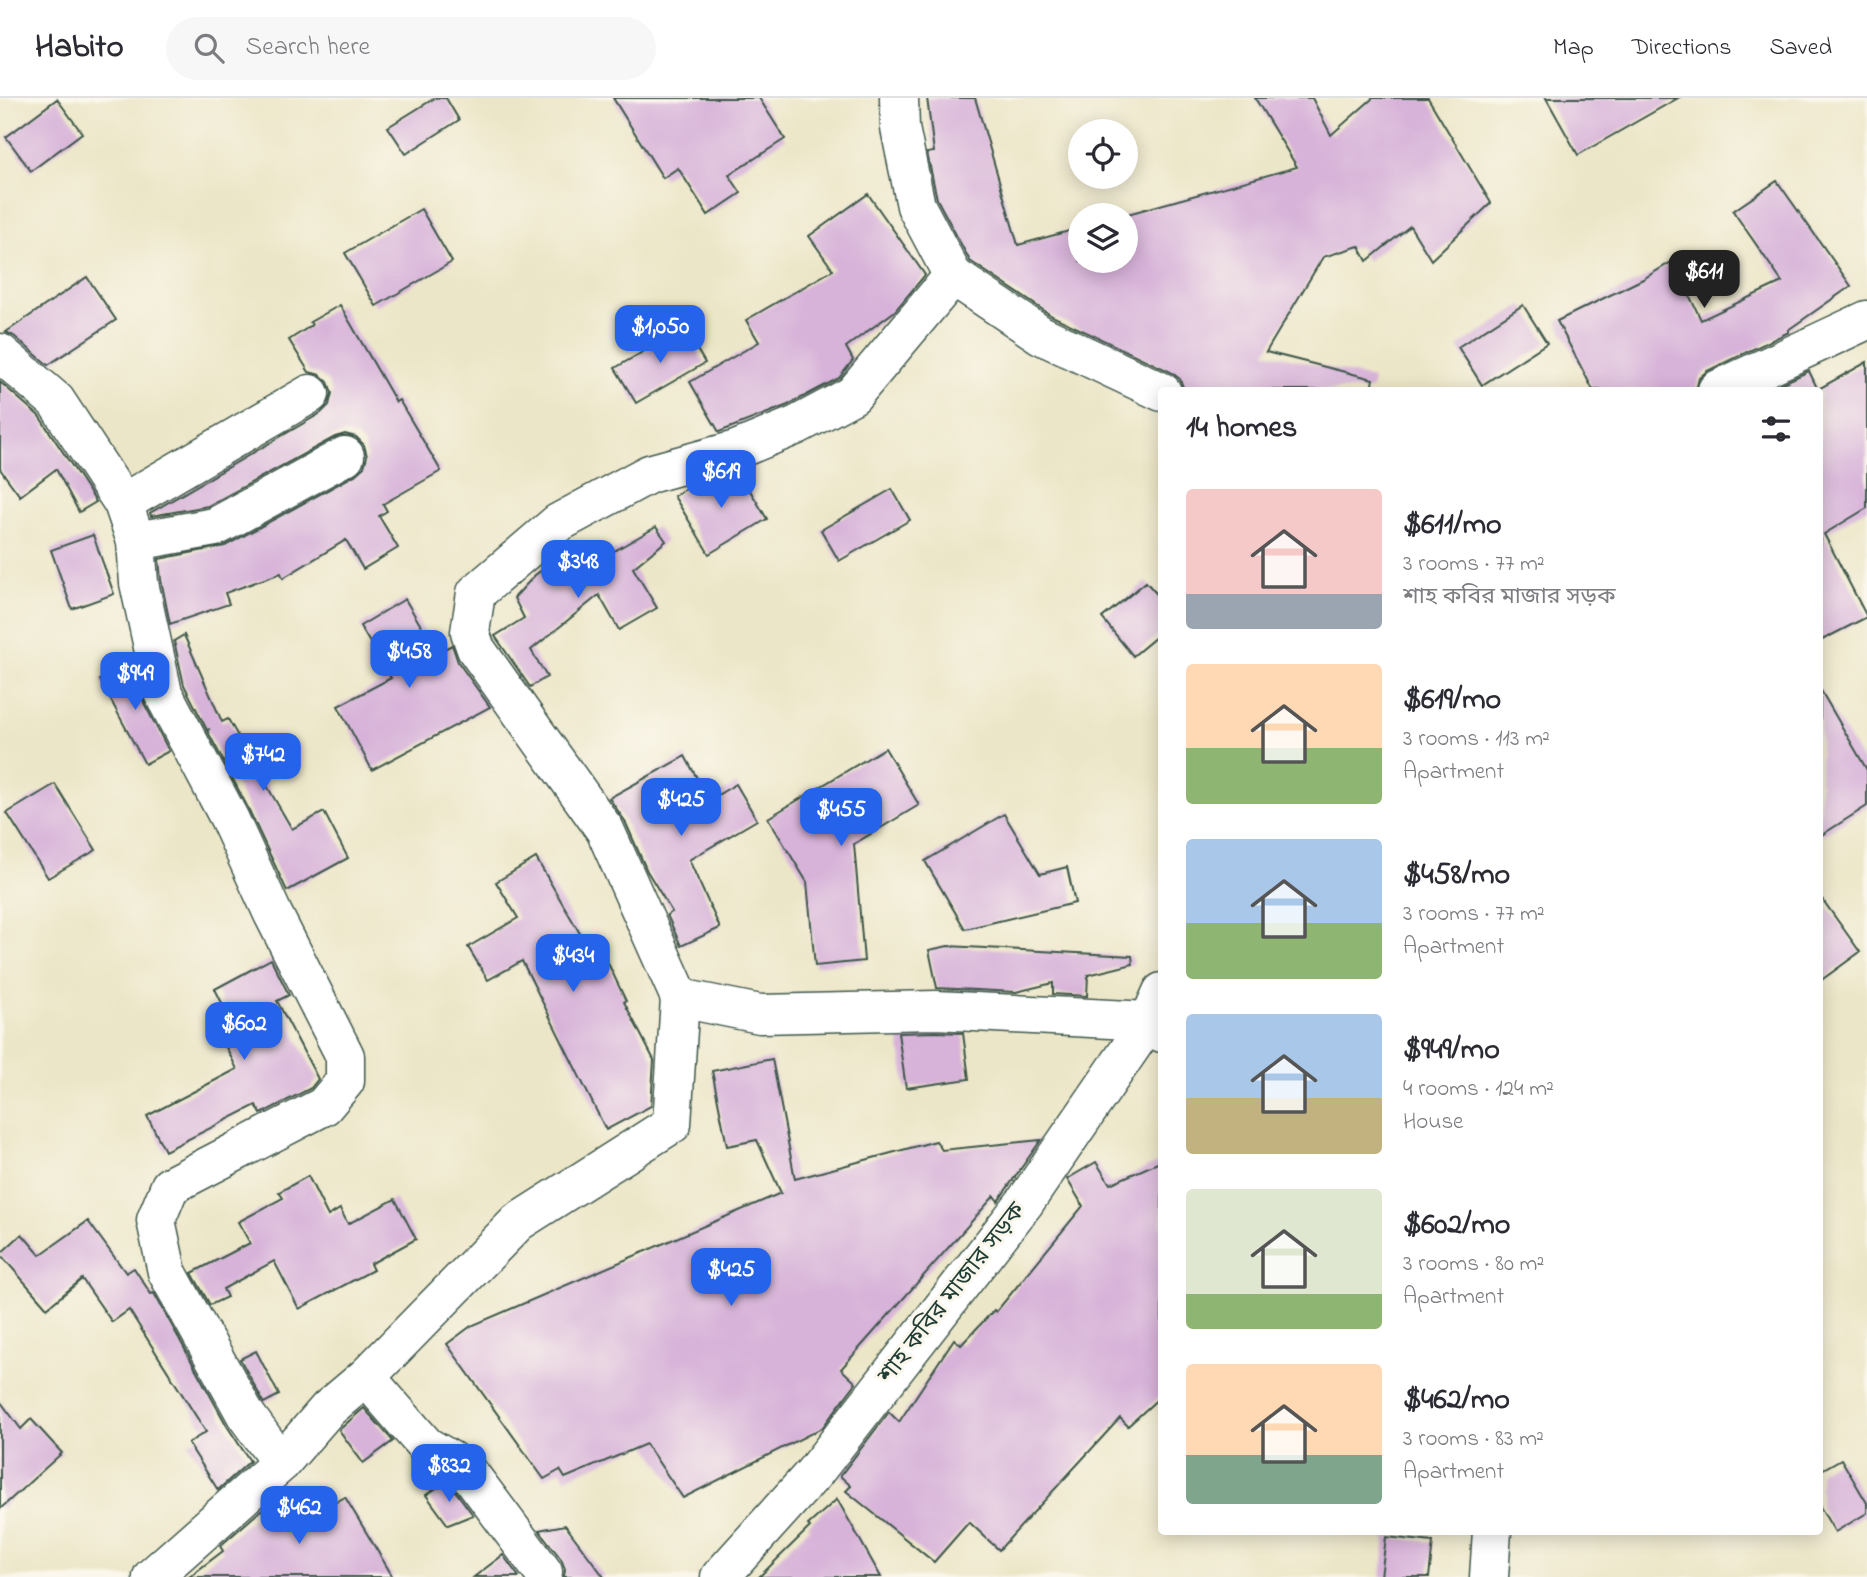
<!DOCTYPE html>
<meta charset="utf-8">
<style>
body{margin:0;font-family:"Indie Flower","Noto Sans Bengali",sans-serif;background:#f7f7f7;color:#2b2b33;height:100vh;display:flex;flex-direction:column;font-size:26px;white-space:nowrap}
*{box-sizing:border-box;margin:0}
p{font-size:23px;color:#7c7c81}
.icon{flex:none;width:38px;height:38px;fill:none;stroke:currentColor;stroke-width:2;stroke-linecap:round;stroke-linejoin:round}
.map{position:relative;flex:1;overflow:hidden}
.side{position:absolute;left:1158px;top:289px;width:665px;height:1148px;display:flex;flex-direction:column;background:#fff;border-radius:7px;box-shadow:0 4px 18px #0003}
.side>*{flex:none}
.buttons{position:absolute;left:1068px;top:21px;display:grid;gap:14px}
.buttons a{display:grid;place-items:center;width:70px;height:70px;border-radius:50%;background:#fff;box-shadow:0 4px 18px #0003;font-size:35px}
.price{position:absolute;translate:-50% -60px;padding:0 16px;border-radius:14px;background:#2563eb;color:#fff;font-size:23px;line-height:46px;filter:drop-shadow(0 2px 4px #0008)}
.price::after{content:'';position:absolute;left:50%;top:42px;width:21px;height:16px;margin-left:-10px;background:inherit;clip-path:polygon(0 0,100% 0,50% 100%)}
.price.active{background:#222;color:#fff}
ul{padding:0;list-style:none}
li{display:flex;align-items:center;gap:21px;height:175px;padding:0 28px}
li span{display:grid;place-items:center;flex:none;width:196px;height:140px;border-radius:7px;color:#555}
li>.icon{margin-inline-start:auto}
span .icon{width:84px;height:84px;fill:#fffc;stroke-width:1}
li b{font-size:30px}
h2{display:flex;justify-content:space-between;align-items:center;height:84px;padding:0 28px;font-size:30px}
header{display:flex;align-items:center;gap:42px;box-sizing:border-box;height:98px;padding:0 35px;background:#fff;border-bottom:2px solid #e1e1e2}
header strong{font-size:33px}
nav{display:flex;gap:38px;margin-inline-start:auto;font-size:24px}
.search{width:490px;height:63px;background:#f7f7f7;display:flex;align-items:center;gap:18px;box-sizing:border-box;padding:0 24px;border-radius:38px;color:#7c7c81;font-size:26px}
.map>svg:first-child{display:block}
.building{fill:#d7b2d9}
.lines{fill:none;stroke-linecap:round;stroke-linejoin:round}
.minor-casing{stroke:#3e564a;stroke-width:41}
.minor{stroke:#fff;stroke-width:38}
.labels{text-anchor:middle;dominant-baseline:central;stroke-width:6;stroke-linejoin:round;paint-order:stroke}
.street-label{font-size:24px;fill:#1f3d34;stroke:#fbf7ec}
</style>
<header>
<strong>Habito</strong>
<div class="search"><svg class="icon" aria-label="search" viewBox="0 0 24 24"><circle cx="10" cy="10" r="6"/><path d="M15 15l6 6"/></svg>Search here</div>
<nav><a>Map</a><a>Directions</a><a>Saved</a></nav>
</header>
<div class="map">
<svg width="1867" height="1479" viewBox="0 0 1867 1479">
<rect width="100%" height="100%" fill="#fbf7ec"/>
<filter id="ink" filterUnits="userSpaceOnUse"><feTurbulence type="fractalNoise" baseFrequency=".0143" numOctaves="2"/><feDisplacementMap in="SourceGraphic" scale="14" xChannelSelector="R" yChannelSelector="G"/><feConvolveMatrix kernelMatrix="1 2 1 2 8 2 1 2 1" color-interpolation-filters="sRGB"/></filter>
<filter id="wash" filterUnits="userSpaceOnUse"><feTurbulence type="fractalNoise" baseFrequency=".00686" numOctaves="4" result="noise"/><feDisplacementMap in="SourceGraphic" scale="28" xChannelSelector="R" yChannelSelector="G"/><feGaussianBlur stdDeviation="1.57" result="paint"/><feColorMatrix in="noise" values="0 0 0 0 0 0 0 0 0 0 0 0 0 0 0 0 0 1.4 0 .05"/><feComposite in="paint" operator="in"/></filter>
<g filter="url(#wash)">
<rect width="100%" height="100%" fill="#ece6c8"/>
<g id="blocks">
<!-- building -->
<g class="building">
<polygon points="435,0 446,0 459,22 406,56 388,29"/>
<polygon points="613,0 759,0 785,41 729,77 741,95 708,117 678,70 663,80"/>
<polygon points="927,0 975,0 1018,147 1080,130 1080,163 1125,163 1124,117 1297,69 1255,0 1312,0 1331,37 1373,0 1428,0 1491,105 1431,162 1410,128 1367,163 1359,148 1323,159 1266,254 1373,281 1371,292 1188,292 1183,289 1180,281 1171,274 1052,218 970,163 937,101 927,55 934,54"/>
<polygon points="1546,0 1678,0 1578,57"/>
<polygon points="57,1 82,35 31,73 6,39"/>
<polygon points="1777,83 1851,188 1788,232 1789,234 1707,273 1699,280 1696,292 1593,292 1557,223 1643,181 1673,163 1701,222 1782,184 1733,113"/>
<polygon points="868,96 925,177 895,213 846,249 853,262 839,280 788,307 719,334 690,284 759,244 746,222 833,172 809,138"/>
<polygon points="421,111 452,164 376,208 345,155"/>
<polygon points="87,179 116,222 48,267 14,238 6,234"/>
<polygon points="340,207 396,304 399,302 441,373 383,406 387,413 379,418 398,450 363,471 346,442 283,480 281,475 225,495 229,506 170,526 161,482 159,461 225,448 355,377 364,369 367,358 364,347 356,339 345,336 335,339 208,408 151,418 150,415 321,315 329,307 332,295 328,284 320,277 309,274 289,242 312,227 310,224"/>
<polygon points="1523,207 1547,245 1482,287 1458,249"/>
<polygon points="684,230 705,265 636,305 615,270"/>
<polygon points="1867,264 1867,410 1824,436 1867,519 1820,543 1820,290"/>
<polygon points="1809,273 1818,292 1768,292"/>
<polygon points="0,284 39,318 96,404 79,414 56,371 20,398 0,371"/>
<polygon points="739,374 767,421 709,456 674,398 693,387"/>
<polygon points="892,391 910,422 839,463 821,432"/>
<polygon points="656,429 666,443 633,470 657,510 619,532 599,497 531,552 547,579 530,589 495,538 524,520 514,500 535,477 562,458 574,476"/>
<polygon points="93,437 114,496 72,511 51,452"/>
<polygon points="1146,484 1162,502 1162,534 1133,558 1102,520"/>
<polygon points="405,501 437,555 452,547 458,564 490,609 372,672 338,608 391,580 360,528"/>
<polygon points="184,537 222,624 228,621 292,731 324,714 348,760 287,793 248,710 207,632 210,631 207,632 184,587 174,543"/>
<polygon points="134,564 144,605 169,653 145,666 100,582"/>
<polygon points="1820,591 1867,672 1867,708 1820,738"/>
<polygon points="885,650 919,707 854,746 864,863 815,868 807,784 768,720"/>
<polygon points="685,658 709,702 736,686 757,722 689,762 720,830 681,848 667,817 672,814 647,773 625,723 609,700"/>
<polygon points="55,686 96,752 48,780 7,715"/>
<polygon points="1004,716 1040,776 1067,769 1075,805 965,831 925,763"/>
<polygon points="536,760 589,851 599,846 626,903 624,904 654,962 651,1008 606,1032 522,863 488,882 468,849 518,820 496,784"/>
<polygon points="1820,798 1860,854 1820,883"/>
<polygon points="948,848 1132,858 1133,866 1088,877 1087,898 1053,896 1053,885 1016,894 937,890 929,852"/>
<polygon points="271,861 289,897 277,903 318,981 311,990 261,1016 256,1007 165,1053 147,1018 237,971 221,939 235,931 215,891"/>
<polygon points="936,934 963,935 969,981 906,990 898,935"/>
<polygon points="772,961 795,1081 936,1043 942,1052 1041,1042 998,1103 994,1098 841,1271 856,1285 822,1330 683,1400 646,1346 565,1380 560,1372 544,1381 447,1246 471,1228 781,1095 757,1042 727,1048 712,973"/>
<polygon points="1162,1063 1162,1297 1128,1328 1120,1320 999,1452 969,1424 934,1464 846,1393 851,1388 840,1378 889,1314 899,1324 954,1241 961,1247 994,1212 996,1214 1083,1108 1067,1081 1096,1064 1110,1086"/>
<polygon points="308,1078 328,1118 340,1111 348,1126 395,1101 416,1141 370,1166 373,1172 299,1211 274,1163 223,1191 227,1199 210,1207 192,1175 250,1145 238,1124 283,1100 279,1094"/>
<polygon points="88,1123 126,1175 134,1170 151,1196 154,1195 227,1328 250,1363 218,1392 188,1345 206,1334 129,1212 112,1224 82,1181 47,1210 0,1156 22,1136 40,1157"/>
<polygon points="256,1253 279,1297 264,1305 240,1261"/>
<polygon points="0,1303 21,1331 31,1321 62,1355 0,1411"/>
<polygon points="364,1310 393,1343 363,1365 339,1332"/>
<polygon points="1841,1361 1867,1405 1867,1415 1835,1434 1820,1409 1820,1373"/>
<polygon points="444,1385 456,1394 473,1417 448,1427 426,1397"/>
<polygon points="284,1395 302,1424 345,1399 393,1479 189,1479 223,1453 220,1448 274,1401"/>
<polygon points="837,1401 881,1479 759,1479 810,1429 808,1427"/>
<polygon points="565,1427 604,1479 564,1479 565,1471 561,1461 539,1432"/>
<polygon points="1386,1439 1433,1444 1429,1479 1381,1479"/>
<polygon points="503,1457 519,1479 474,1479"/>
</g>
</g>
</g>
<g filter="url(#ink)">
<use href="#blocks" fill-opacity="0" stroke="#3e564a" stroke-width="2"/>
<g class="lines">
<defs>
<g id="minor">
<polyline points="899,0 900,30 916,108 953,178 1041,237 1162,294"/>
<polyline points="0,255 56,303 123,405 136,443 139,485 163,595 229,720 273,816 345,958 345,983 324,1008 170,1088 156,1122 167,1174 246,1317 281,1365"/>
<polyline points="1717,292 1867,222"/>
<polyline points="123,405 310,296"/>
<polyline points="136,443 215,429 345,358"/>
<polyline points="680,900 760,916 936,912 1149,923 1162,935"/>
<polyline points="366,1279 426,1348 450,1362 472,1379 543,1474"/>
<polyline points="152,1479 281,1365 328,1311 366,1279 518,1124 672,1026 680,900 605,732 476,551 470,534 476,495 558,425 649,376 736,352 797,327 853,297 953,178"/>
<polyline points="720,1479 814,1375 1025,1104 1149,923 1162,894"/>
<polyline points="1489,1479 1492,1433"/>
</g>
</defs>
<!-- minor casing -->
<use href="#minor" class="minor-casing"/>
<!-- minor -->
<use href="#minor" class="minor"/>
</g>
</g>
<g class="labels">
<!-- street labels -->
<g class="street-label">
<text transform="translate(953 1196) rotate(-52)">শাহ কবির মাজার সড়ক</text>
</g>
</g>
</svg>
<div class="buttons">
<a><svg class="icon" aria-label="locate" viewBox="0 0 24 24"><circle cx="12" cy="12" r="6"/><path d="M12 2v4M12 18v4M2 12h4M18 12h4"/></svg></a>
<a><svg class="icon" aria-label="layers" viewBox="0 0 24 24"><path d="M12 4l9 5-9 5-9-5zM3 14l9 5 9-5"/></svg></a>
</div>
<b class="price active" style="left:1704px;top:212px">$611</b>
<b class="price" style="left:660px;top:267px">$1,050</b>
<b class="price" style="left:721px;top:412px">$619</b>
<b class="price" style="left:578px;top:502px">$348</b>
<b class="price" style="left:409px;top:592px">$458</b>
<b class="price" style="left:135px;top:614px">$949</b>
<b class="price" style="left:263px;top:695px">$742</b>
<b class="price" style="left:681px;top:740px">$425</b>
<b class="price" style="left:841px;top:750px">$455</b>
<b class="price" style="left:573px;top:896px">$434</b>
<b class="price" style="left:244px;top:964px">$602</b>
<b class="price" style="left:731px;top:1210px">$425</b>
<b class="price" style="left:449px;top:1406px">$832</b>
<b class="price" style="left:299px;top:1448px">$462</b>
<section class="side">
<h2>14 homes<svg class="icon" aria-label="filters" viewBox="0 0 24 24"><path d="M4 7h16M4 17h16"/><circle cx="9" cy="7" r="2"/><circle cx="15" cy="17" r="2"/></svg></h2>
<ul>
<li><span style="background:linear-gradient(#f6c9c9 75%,#9aa5b1 0)"><svg class="icon" aria-label="home" viewBox="0 0 24 24"><path d="M3 11l9-7 9 7M6 9v11h12V9"/></svg></span><div><b>$611/mo</b><p>3 rooms · 77 m²</p><p>শাহ কবির মাজার সড়ক</p></div></li>
<li><span style="background:linear-gradient(#ffd9b3 60%,#8fb573 0)"><svg class="icon" aria-label="home" viewBox="0 0 24 24"><path d="M3 11l9-7 9 7M6 9v11h12V9"/></svg></span><div><b>$619/mo</b><p>3 rooms · 113 m²</p><p>Apartment</p></div></li>
<li><span style="background:linear-gradient(#a9c7e8 60%,#8fb573 0)"><svg class="icon" aria-label="home" viewBox="0 0 24 24"><path d="M3 11l9-7 9 7M6 9v11h12V9"/></svg></span><div><b>$458/mo</b><p>3 rooms · 77 m²</p><p>Apartment</p></div></li>
<li><span style="background:linear-gradient(#a9c7e8 60%,#c2b280 0)"><svg class="icon" aria-label="home" viewBox="0 0 24 24"><path d="M3 11l9-7 9 7M6 9v11h12V9"/></svg></span><div><b>$949/mo</b><p>4 rooms · 124 m²</p><p>House</p></div></li>
<li><span style="background:linear-gradient(#dfe7d0 75%,#8fb573 0)"><svg class="icon" aria-label="home" viewBox="0 0 24 24"><path d="M3 11l9-7 9 7M6 9v11h12V9"/></svg></span><div><b>$602/mo</b><p>3 rooms · 80 m²</p><p>Apartment</p></div></li>
<li><span style="background:linear-gradient(#ffd9b3 65%,#7fa58c 0)"><svg class="icon" aria-label="home" viewBox="0 0 24 24"><path d="M3 11l9-7 9 7M6 9v11h12V9"/></svg></span><div><b>$462/mo</b><p>3 rooms · 83 m²</p><p>Apartment</p></div></li>
</ul>
</section>
</div>
